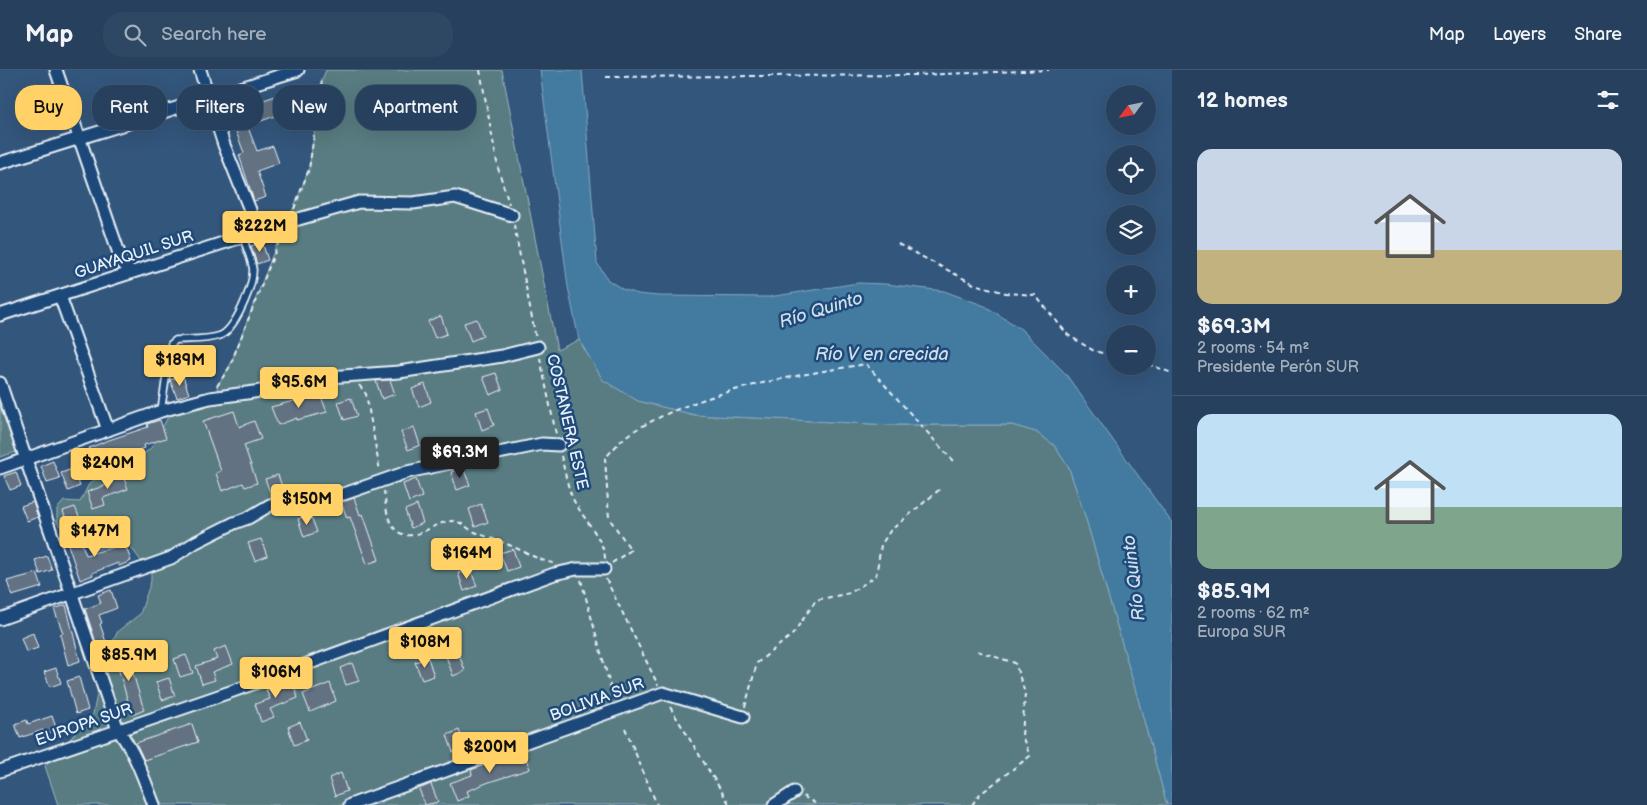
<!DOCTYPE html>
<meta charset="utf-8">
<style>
body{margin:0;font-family:"Balsamiq Sans",sans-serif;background:#2e4763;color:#f1f3f6;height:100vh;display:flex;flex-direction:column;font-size:19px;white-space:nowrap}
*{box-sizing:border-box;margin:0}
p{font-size:16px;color:#a4afbc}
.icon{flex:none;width:28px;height:28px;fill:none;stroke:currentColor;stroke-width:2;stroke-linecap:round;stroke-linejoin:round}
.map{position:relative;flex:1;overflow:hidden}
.details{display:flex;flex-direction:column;background:#26405d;width:475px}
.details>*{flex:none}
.guide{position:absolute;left:15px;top:15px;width:475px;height:45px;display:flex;gap:10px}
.needle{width:32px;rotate:237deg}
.buttons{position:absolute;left:1106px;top:15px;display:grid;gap:10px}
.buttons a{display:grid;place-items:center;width:50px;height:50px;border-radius:50%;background:#26405d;box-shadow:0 5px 20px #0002,0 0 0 1px #425972;font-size:25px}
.price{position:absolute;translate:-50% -42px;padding:0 11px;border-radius:5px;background:#ffd166;color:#111;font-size:16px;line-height:32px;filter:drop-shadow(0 1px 2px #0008)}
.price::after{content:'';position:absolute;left:50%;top:30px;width:15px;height:11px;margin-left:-8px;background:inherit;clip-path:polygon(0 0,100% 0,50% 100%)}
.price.selected{background:#222;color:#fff}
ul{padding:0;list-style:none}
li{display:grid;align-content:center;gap:10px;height:265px;padding:0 25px}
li+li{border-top:1px solid #425972}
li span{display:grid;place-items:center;height:155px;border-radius:15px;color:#555}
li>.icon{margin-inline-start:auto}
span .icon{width:90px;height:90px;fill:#fffc;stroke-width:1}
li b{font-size:21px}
h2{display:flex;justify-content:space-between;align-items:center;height:60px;padding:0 25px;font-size:21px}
.chip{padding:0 18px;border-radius:20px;background:#26405d;box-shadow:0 5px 20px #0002,0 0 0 1px #425972;font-size:18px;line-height:45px}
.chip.selected{background:#ffd166;color:#111}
header{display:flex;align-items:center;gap:30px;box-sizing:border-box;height:70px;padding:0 25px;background:#26405d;border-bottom:1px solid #425972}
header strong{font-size:24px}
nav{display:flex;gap:28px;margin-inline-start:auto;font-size:18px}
.search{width:350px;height:45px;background:#2e4763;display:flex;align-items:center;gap:12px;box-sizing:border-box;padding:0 18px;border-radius:20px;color:#a4afbc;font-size:19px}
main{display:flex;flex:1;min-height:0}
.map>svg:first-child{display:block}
.green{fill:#597c81;stroke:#a0b6bc}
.water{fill:#437aa0;stroke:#85aac3}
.building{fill:#627282;stroke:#e8f1f8}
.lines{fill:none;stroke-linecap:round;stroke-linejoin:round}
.service-casing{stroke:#e8f1f8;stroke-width:9}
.minor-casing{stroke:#e8f1f8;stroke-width:15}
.path{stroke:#e8f1f8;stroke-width:2;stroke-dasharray:5 4;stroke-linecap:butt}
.service{stroke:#1f4a7a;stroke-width:5.5}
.minor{stroke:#1f4a7a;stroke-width:11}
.labels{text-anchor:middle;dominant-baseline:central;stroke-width:5;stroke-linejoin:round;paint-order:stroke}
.street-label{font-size:16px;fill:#e8f1f8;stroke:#1f4a7a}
.water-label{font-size:18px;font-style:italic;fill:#cfdfeb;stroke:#1f4a7a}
</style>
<header>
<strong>Map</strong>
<div class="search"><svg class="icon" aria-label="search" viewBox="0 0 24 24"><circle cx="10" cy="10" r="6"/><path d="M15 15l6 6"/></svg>Search here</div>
<nav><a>Map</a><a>Layers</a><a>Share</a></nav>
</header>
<main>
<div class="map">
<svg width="1172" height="735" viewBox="0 0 1172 735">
<rect width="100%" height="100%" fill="#33567c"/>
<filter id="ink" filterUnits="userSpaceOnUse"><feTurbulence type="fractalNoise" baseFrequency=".02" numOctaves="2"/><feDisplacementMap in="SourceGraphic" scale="10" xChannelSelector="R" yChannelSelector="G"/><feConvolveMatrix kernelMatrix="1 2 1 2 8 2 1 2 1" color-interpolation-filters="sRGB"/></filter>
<g filter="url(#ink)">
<!-- green -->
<g class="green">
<polygon points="326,0 502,0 557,280 579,270 603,310 638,331 695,345 892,355 1012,355 1036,362 1054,375 1069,398 1086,449 1137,625 1167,735 58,735 45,696 93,644 104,590 118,561 140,544 151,511 151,504 123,467 116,474 91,481 81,462 67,465 57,452 57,439 64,431 80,432 89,414 104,403 140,387 151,378 173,338 214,329 219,334 217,316 229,298 276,176 288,152 309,99 322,10"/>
<polygon points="0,336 16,382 0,387"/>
</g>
<!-- water -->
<polygon class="water" points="540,0 582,0 597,193 608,210 622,219 638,224 658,226 769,227 858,213 885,214 944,221 985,236 1021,259 1065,303 1172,453 1172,735 1167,735 1137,625 1086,449 1069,398 1054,375 1036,362 1012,355 892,355 695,345 638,331 603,310 579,270 568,217"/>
<!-- building -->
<g class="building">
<polygon points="284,23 290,41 255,53 249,35"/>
<polygon points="231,31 238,49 225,53 219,35"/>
<polygon points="246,52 257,81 273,76 279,93 257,101 266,127 254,131 239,85 244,83 234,56"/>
<polygon points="262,172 268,190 257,194 251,176"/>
<polygon points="441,246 447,264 435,268 428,251"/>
<polygon points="477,249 483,266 471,271 464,253"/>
<polygon points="201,279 208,296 179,306 174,287"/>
<polygon points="496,303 502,320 490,325 483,307"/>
<polygon points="183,306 189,324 177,328 170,310"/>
<polygon points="390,310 395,324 382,329 376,311"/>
<polygon points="425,314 431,332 419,337 412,319"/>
<polygon points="320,324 327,342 297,350 297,348 278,355 271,337"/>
<polygon points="351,328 357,346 344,350 338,332"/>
<polygon points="488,338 494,355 482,360 476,342"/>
<polygon points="234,341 239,357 254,351 261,369 244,375 257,413 245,417 243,413 222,421 216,403 221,401 203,351"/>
<polygon points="160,350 166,368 144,375 145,378 108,390 109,394 76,405 80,416 68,421 61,403 78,397 74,386 90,381 89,378 106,371 148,357 147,354"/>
<polygon points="414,357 420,375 408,380 401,362"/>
<polygon points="53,391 60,409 47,413 41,396"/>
<polygon points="463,398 470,415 457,420 451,402"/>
<polygon points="121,401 128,419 103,428 105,435 93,439 87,422 112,413 109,406"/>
<polygon points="16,402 21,416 10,420 4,406"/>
<polygon points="278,405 284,422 272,427 265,409"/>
<polygon points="416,409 422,427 409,432 403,414"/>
<polygon points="354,428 360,445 363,444 379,490 367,494 350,447 347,448 341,432"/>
<polygon points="33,432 38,447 27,451 21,436"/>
<polygon points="481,434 488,452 475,457 469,439"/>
<polygon points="417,435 423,453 411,458 405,440"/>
<polygon points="75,437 82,454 69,459 63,441"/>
<polygon points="310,444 317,462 304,467 298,449"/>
<polygon points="78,464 86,485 125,474 131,491 119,496 118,493 92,503 93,505 80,510 66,469"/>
<polygon points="261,469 267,486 255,491 248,473"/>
<polygon points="513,479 519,497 507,501 500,483"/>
<polygon points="47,486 52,500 40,504 35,490"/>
<polygon points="470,499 477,516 464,521 458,503"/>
<polygon points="37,503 42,517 12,526 7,511"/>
<polygon points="111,520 117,538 99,545 102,553 100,554 108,578 99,582 85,539 101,533 98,525"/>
<polygon points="66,535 80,591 68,595 60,564 63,563 54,539"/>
<polygon points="450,559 465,601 453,606 438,563"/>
<polygon points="33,563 38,578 26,582 21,568"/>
<polygon points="226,576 233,594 212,602 215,610 202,614 196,596 217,589 214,581"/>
<polygon points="126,580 144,640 132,645 114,584"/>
<polygon points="186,585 193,603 180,607 174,589"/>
<polygon points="428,588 434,606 422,610 415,592"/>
<polygon points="352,593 359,611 346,615 340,598"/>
<polygon points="56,598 61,613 50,617 44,602"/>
<polygon points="79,607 88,640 76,644 67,611"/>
<polygon points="169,608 175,626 162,630 156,612"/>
<polygon points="292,610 298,628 270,639 274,647 261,652 255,634 270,629 266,620"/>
<polygon points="330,613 336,631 310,642 303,624"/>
<polygon points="52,646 57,660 45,664 43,660 20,668 15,654 27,650 28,654"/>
<polygon points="300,652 307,670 294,675 288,657"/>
<polygon points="192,654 198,672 144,690 136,673"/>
<polygon points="459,660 466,678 453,682 447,665"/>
<polygon points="523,681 530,699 489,712 467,721 469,726 457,731 450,713 472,705 471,700"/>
<polygon points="341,703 347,721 335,726 329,708"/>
<polygon points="431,714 438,732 425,735 419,719"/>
</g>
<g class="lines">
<defs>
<path id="service" d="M 161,341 L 171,274 L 176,270 C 190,269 206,270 219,266 C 235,261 253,216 253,200 C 252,190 246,178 243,167"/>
<g id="minor">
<polyline points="56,0 122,192 131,202"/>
<polyline points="200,0 224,75 250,140 251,155 243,167"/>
<polyline points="0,93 298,0"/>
<polyline points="60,226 108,360"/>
<polyline points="0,245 288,152 359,132 413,133 455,127 512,145"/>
<path d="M 0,313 L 118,660 C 135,682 144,709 154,735"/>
<polyline points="0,398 161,341 210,328 268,320 315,308 399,302 502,286 538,277"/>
<polyline points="0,549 171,488 196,472 234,453 248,448 270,435 303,426 316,429 333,424 344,424 407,402 542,374 559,375"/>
<polyline points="0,701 233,621 554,504 577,499 604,499"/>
<polyline points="350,735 663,623 743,647"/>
<polyline points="774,735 794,722"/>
</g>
</defs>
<!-- service casing -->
<use href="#service" class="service-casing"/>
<!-- minor casing -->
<use href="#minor" class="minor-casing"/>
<!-- path -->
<g class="path">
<polyline points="480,0 498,98 509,134"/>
<polyline points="606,7 917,5 1049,0"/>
<polyline points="294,139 309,99 322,10"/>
<polyline points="514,155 536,269"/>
<polyline points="898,174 974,214 1006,223 1035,225 1068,265 1094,281 1115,286"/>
<polyline points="540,288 556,364"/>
<polyline points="1148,294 1172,303"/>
<polyline points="359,315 366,324 380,401"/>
<polyline points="217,316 229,298 282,164"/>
<path d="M 561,386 C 565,401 567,417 574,431 C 583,448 606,472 605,490"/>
<path d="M 384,421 C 386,435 386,455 400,463 C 419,473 438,446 458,452 C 464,454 469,460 475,462 C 489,468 504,472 518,479 C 530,484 540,491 554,493"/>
<path d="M 612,493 L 631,480 L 609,448 L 605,388 C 613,380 622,368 632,362 C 702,320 787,307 866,294 L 953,391"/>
<polyline points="606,509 658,615"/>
<polyline points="581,510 614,630"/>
<polyline points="670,637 730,735"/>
<polyline points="745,637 757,593 793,564 816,530 850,523 876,506 881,475 890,461 940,419"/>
<polyline points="625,658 657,735"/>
<polyline points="803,726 818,735"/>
<polyline points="972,735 979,725 1030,686 1022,666 1025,623 1015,593 977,581"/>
</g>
<!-- service -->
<use href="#service" class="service"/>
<!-- minor -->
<use href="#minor" class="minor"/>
</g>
</g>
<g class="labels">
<!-- street labels -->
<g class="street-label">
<text transform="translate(134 185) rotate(-18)">GUAYAQUIL SUR</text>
<text transform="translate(567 352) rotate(77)">COSTANERA ESTE</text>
<text transform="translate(597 630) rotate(-20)">BOLIVIA SUR</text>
<text transform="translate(84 655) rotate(-19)">EUROPA SUR</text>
</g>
<!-- water labels -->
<g class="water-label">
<text transform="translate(821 240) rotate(-17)">Río Quinto</text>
<text x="882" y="284">Río V en crecida</text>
<text transform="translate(1134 508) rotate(-97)">Río Quinto</text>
</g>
</g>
</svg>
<div class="buttons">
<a><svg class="needle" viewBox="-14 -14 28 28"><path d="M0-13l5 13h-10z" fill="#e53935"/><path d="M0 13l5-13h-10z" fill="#a4afbc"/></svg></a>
<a><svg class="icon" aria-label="locate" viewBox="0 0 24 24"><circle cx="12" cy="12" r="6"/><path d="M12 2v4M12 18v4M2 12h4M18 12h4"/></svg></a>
<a><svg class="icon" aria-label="layers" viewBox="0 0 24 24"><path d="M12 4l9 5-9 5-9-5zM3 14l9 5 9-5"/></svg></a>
<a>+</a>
<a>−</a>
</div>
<b class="price" style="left:260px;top:183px">$222M</b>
<b class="price" style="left:180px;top:317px">$189M</b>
<b class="price" style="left:299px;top:339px">$95.6M</b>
<b class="price selected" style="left:460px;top:409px">$69.3M</b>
<b class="price" style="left:108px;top:420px">$240M</b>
<b class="price" style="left:307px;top:456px">$150M</b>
<b class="price" style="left:95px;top:488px">$147M</b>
<b class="price" style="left:467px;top:510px">$164M</b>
<b class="price" style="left:425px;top:599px">$108M</b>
<b class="price" style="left:129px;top:612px">$85.9M</b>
<b class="price" style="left:276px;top:629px">$106M</b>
<b class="price" style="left:490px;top:704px">$200M</b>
<div class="guide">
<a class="chip selected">Buy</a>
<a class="chip">Rent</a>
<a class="chip">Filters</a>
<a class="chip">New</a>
<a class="chip">Apartment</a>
</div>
</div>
<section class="details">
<h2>12 homes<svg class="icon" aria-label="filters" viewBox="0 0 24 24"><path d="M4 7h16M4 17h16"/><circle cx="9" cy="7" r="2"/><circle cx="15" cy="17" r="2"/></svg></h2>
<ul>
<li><span style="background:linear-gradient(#c9d6e8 65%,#c2b280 0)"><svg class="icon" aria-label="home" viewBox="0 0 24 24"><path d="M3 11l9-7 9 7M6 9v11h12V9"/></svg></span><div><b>$69.3M</b><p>2 rooms · 54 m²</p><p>Presidente Perón SUR</p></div></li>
<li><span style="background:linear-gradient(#bfe0f5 60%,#7fa58c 0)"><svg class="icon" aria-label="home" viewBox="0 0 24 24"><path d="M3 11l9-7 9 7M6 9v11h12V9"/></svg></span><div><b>$85.9M</b><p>2 rooms · 62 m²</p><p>Europa SUR</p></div></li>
</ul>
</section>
</main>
